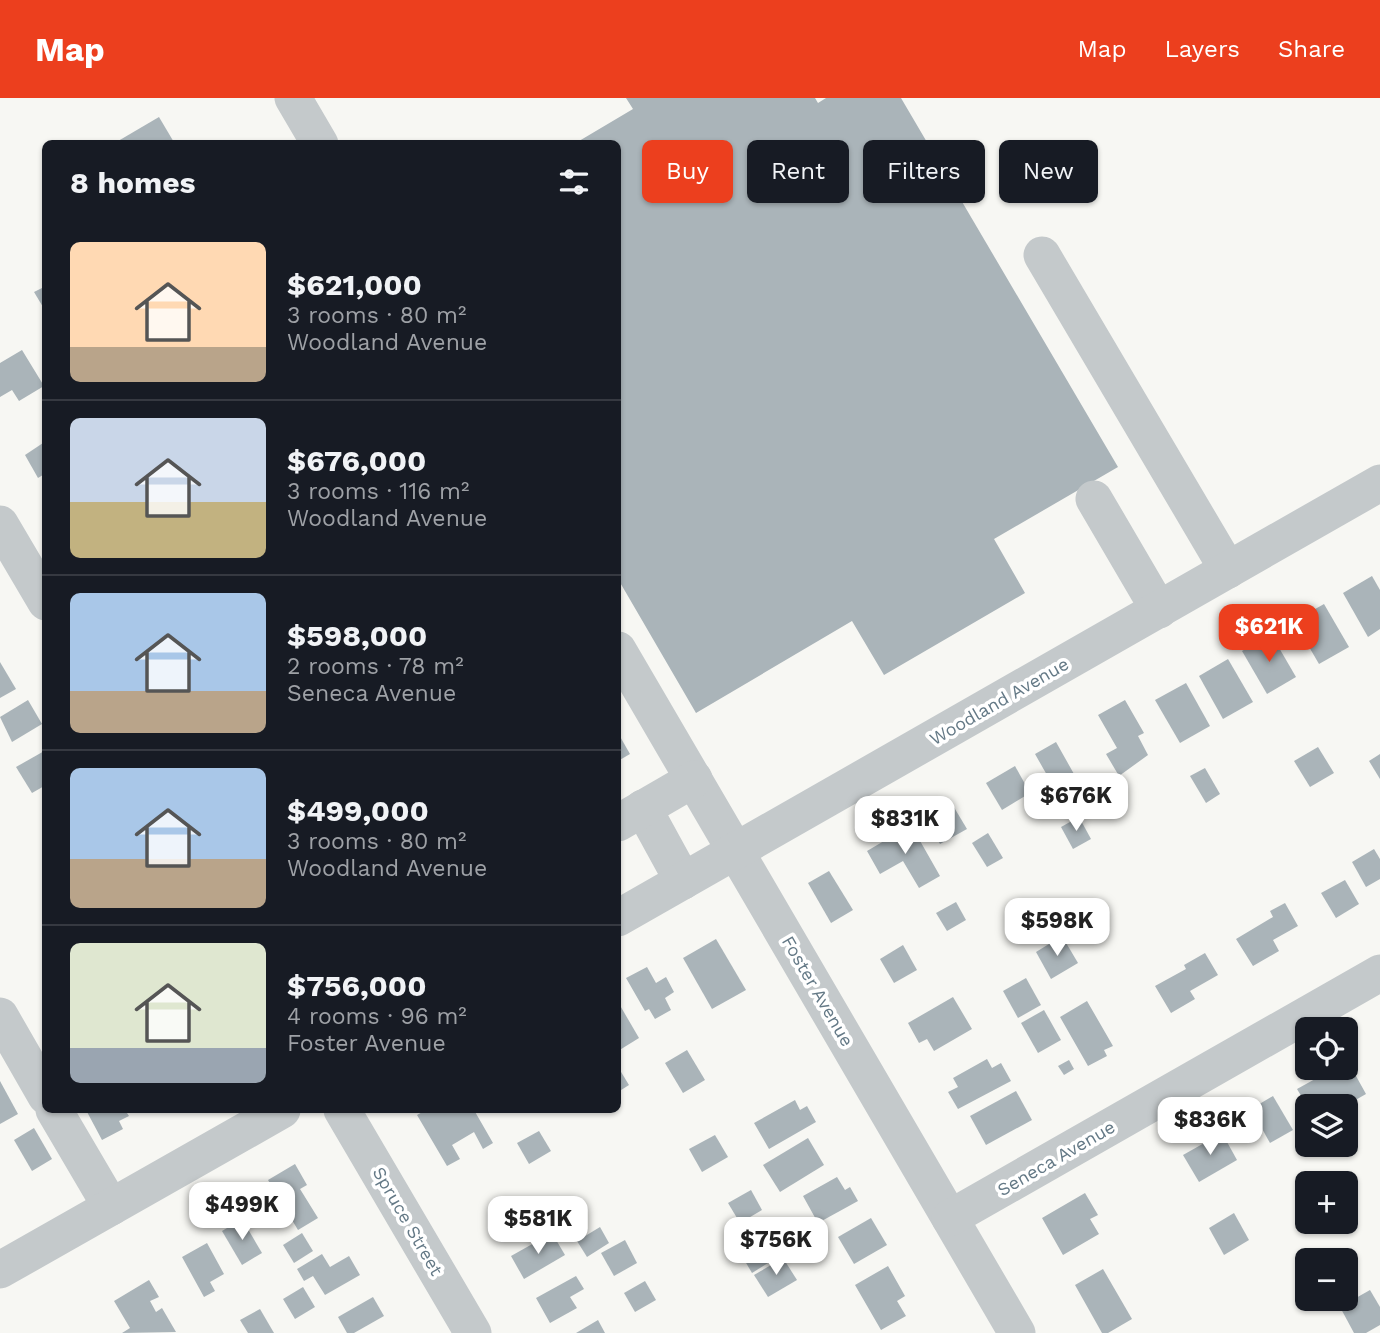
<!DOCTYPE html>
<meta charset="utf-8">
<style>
body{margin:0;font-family:"Work Sans",sans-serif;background:#242831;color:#f1f3f6;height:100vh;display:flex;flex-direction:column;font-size:26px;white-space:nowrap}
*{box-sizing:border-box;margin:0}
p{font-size:23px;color:#9ea1a6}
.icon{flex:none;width:38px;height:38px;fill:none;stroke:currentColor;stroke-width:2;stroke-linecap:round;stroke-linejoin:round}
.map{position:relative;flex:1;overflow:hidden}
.sheet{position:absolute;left:42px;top:42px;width:579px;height:973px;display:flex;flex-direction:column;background:#171b24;border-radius:10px;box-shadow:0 2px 5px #0004}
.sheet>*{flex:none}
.guide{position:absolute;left:642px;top:42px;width:632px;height:63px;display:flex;gap:14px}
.buttons{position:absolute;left:1295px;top:919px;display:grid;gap:14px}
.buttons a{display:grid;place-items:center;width:63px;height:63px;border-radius:10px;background:#171b24;box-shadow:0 2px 5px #0004;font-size:35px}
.price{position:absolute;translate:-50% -60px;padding:0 16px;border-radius:14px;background:#fff;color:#222;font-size:23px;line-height:46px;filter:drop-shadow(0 2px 4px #0008)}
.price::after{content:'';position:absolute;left:50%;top:42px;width:21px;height:16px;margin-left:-10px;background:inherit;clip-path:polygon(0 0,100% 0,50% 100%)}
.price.current{background:#ec3f1e;color:#fff}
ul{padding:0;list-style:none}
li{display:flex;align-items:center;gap:21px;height:175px;padding:0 28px}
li+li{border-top:2px solid #363941}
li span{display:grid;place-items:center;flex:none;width:196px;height:140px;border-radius:10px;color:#555}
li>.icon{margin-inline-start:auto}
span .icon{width:84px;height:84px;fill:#fffc;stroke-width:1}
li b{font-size:30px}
h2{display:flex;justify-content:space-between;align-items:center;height:84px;padding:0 28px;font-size:30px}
.tag{padding:0 24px;border-radius:10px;background:#171b24;box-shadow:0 2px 5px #0004;font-size:24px;line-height:63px}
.tag.current{background:#ec3f1e;color:#fff}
header{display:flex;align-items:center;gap:42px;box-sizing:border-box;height:98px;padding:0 35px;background:#ec3f1e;color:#fff}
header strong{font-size:33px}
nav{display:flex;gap:38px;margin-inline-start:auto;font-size:24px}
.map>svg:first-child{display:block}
.building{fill:#aab4b9}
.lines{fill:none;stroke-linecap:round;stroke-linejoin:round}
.minor{stroke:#c4c9cb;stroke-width:37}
.labels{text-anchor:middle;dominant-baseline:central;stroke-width:7;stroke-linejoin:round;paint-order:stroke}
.street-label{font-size:18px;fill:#647986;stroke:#fff}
</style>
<header>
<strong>Map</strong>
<nav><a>Map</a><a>Layers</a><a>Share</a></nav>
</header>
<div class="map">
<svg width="1380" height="1235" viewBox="0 0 1380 1235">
<rect width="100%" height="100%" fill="#f7f7f3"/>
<!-- building -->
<g class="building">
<polygon points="626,0 815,0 818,5 826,0 901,0 1118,369 994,441 1025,495 884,577 852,523 696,615 618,481 618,46 574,46 633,11"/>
<polygon points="159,19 175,46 113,46"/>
<polygon points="46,188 46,214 34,194"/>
<polygon points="22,252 44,288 19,303 12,292 0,299 0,265"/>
<polygon points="46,343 46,375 38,380 25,357"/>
<polygon points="1372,478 1380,492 1380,531 1368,539 1343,495"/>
<polygon points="1324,506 1349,549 1319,566 1294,523"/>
<polygon points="1271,536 1296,579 1267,596 1242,553"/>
<polygon points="1228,561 1253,604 1223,621 1199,578"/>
<polygon points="0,564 16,591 0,600"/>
<polygon points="1186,585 1210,628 1180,645 1155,602"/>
<polygon points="28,602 42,626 12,644 0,619"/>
<polygon points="1125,602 1144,635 1138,638 1148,657 1119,678 1106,656 1117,650 1098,617"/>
<polygon points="618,635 630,656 618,663"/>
<polygon points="1056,644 1074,676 1065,681 1076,700 1064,707 1035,656"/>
<polygon points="1318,649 1334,675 1310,689 1294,663"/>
<polygon points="46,652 46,687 32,695 16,669"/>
<polygon points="1380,656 1380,681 1369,663"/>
<polygon points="1015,668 1030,695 1002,712 986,685"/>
<polygon points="1205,670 1220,696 1206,705 1190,678"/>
<polygon points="952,706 967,731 940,746 926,722"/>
<polygon points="1079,719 1091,741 1073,751 1061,729"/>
<polygon points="911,727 940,778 919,790 903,763 880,776 867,753"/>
<polygon points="988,735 1003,760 987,769 972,745"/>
<polygon points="1374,751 1380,761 1380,781 1366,789 1352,764"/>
<polygon points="829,773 853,812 831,825 808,785"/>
<polygon points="1345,782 1359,806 1336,820 1321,795"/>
<polygon points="956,804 966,822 947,833 936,815"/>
<polygon points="1285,805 1298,828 1273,842 1279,853 1253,868 1236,841 1273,819 1270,813"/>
<polygon points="1062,838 1078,865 1051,881 1036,854"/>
<polygon points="716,841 746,892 712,911 683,860"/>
<polygon points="903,847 917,872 894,885 880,861"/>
<polygon points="1205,855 1218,877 1190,893 1195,901 1171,915 1155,888 1186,871 1184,867"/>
<polygon points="647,869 656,885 666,879 674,894 665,900 671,912 655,921 649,911 645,913 626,880"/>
<polygon points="1026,880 1041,907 1018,920 1003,893"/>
<polygon points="953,899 972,931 934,953 927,941 919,945 908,925"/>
<polygon points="1087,903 1113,948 1104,952 1107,958 1088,968 1060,919"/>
<polygon points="618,904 639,940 618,953"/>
<polygon points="1044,912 1061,942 1038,955 1021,925"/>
<polygon points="687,952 705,982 683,995 665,965"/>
<polygon points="1346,960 1366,996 1345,1008 1335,1008 1333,1004 1325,1008 1307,1008 1297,991 1335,970 1346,970"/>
<polygon points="987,961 992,970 1001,965 1011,983 958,1011 948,994 958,989 953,980"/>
<polygon points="1069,962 1074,971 1064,977 1058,968"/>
<polygon points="618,969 629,987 618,994"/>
<polygon points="0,983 18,1016 0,1026"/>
<polygon points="1016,993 1032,1022 986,1047 970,1018"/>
<polygon points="1273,998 1293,1032 1270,1045 1251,1011"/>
<polygon points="795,1002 800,1012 807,1008 816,1024 769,1051 754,1025"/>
<polygon points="86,1012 125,1012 129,1018 119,1023 123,1031 102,1042"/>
<polygon points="426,1012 474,1012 493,1045 483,1051 474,1034 452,1047 460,1061 447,1068 417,1017"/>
<polygon points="34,1030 52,1061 32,1073 14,1042"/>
<polygon points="539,1033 551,1053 529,1066 517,1045"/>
<polygon points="1222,1035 1237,1062 1199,1084 1183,1057"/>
<polygon points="715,1037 728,1059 702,1074 689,1051"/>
<polygon points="808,1040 824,1067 780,1094 763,1067"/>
<polygon points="295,1066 307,1087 300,1091 318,1120 298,1132 268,1082"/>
<polygon points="1334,1074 1340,1085 1315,1085"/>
<polygon points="837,1079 845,1092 850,1089 858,1103 818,1125 803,1098"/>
<polygon points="751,1092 762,1112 740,1125 728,1105"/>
<polygon points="1085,1095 1098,1117 1090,1121 1099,1136 1063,1157 1042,1120"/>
<polygon points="1234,1115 1249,1142 1224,1157 1209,1130"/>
<polygon points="871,1120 887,1147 854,1166 838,1139"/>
<polygon points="242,1121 262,1155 242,1167 222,1133"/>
<polygon points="600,1129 609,1145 587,1159 577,1143"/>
<polygon points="302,1135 313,1153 294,1165 283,1147"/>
<polygon points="552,1135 565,1157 524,1181 511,1158"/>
<polygon points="771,1140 781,1157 752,1175 742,1158"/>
<polygon points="625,1142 637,1165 614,1178 601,1155"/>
<polygon points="207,1145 224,1176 210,1184 215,1193 204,1199 182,1159"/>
<polygon points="322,1156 330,1169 349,1158 360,1177 325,1197 313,1178 304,1183 297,1171"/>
<polygon points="783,1160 797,1182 768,1199 754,1177"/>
<polygon points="888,1168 905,1198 897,1203 906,1218 881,1232 855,1187"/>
<polygon points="1103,1171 1132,1221 1108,1235 1102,1235 1075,1187"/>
<polygon points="576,1178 584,1191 570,1199 577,1210 550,1225 536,1200"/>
<polygon points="149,1182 159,1199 150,1203 156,1214 162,1210 176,1234 122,1235 130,1230 114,1203"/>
<polygon points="645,1183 656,1202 635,1214 624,1195"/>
<polygon points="303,1189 315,1209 295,1221 283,1201"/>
<polygon points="1370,1192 1380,1209 1380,1227 1366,1235 1354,1235 1340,1209"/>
<polygon points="373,1199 384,1218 354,1235 347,1235 338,1219"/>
<polygon points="260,1211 274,1235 248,1235 240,1222"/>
<polygon points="598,1222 605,1235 576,1235"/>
</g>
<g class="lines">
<!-- minor -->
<g class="minor">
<polyline points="293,0 320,46"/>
<polyline points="1042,157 1228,472"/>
<polyline points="1094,401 1159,512"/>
<polyline points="0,426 46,504"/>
<polyline points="618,552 1017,1235"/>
<polyline points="643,710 683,783"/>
<polyline points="618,725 694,681"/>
<polyline points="618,820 1380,385"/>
<polyline points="0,918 46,998"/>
<polyline points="54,1012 111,1109"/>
<polyline points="342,1012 473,1235"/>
<polyline points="950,1120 1380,875"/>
<polyline points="0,1172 282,1012"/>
</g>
</g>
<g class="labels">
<!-- street labels -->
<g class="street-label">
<text transform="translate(999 603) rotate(-30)">Woodland Avenue</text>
<text transform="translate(818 893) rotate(60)">Foster Avenue</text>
<text transform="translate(1056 1060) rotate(-30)">Seneca Avenue</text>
<text transform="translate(408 1123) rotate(60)">Spruce Street</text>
</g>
</g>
</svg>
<div class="buttons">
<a><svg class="icon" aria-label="locate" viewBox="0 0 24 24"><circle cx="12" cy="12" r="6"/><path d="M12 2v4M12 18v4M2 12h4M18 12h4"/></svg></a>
<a><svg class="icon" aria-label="layers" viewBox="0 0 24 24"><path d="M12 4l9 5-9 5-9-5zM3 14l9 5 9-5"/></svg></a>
<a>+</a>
<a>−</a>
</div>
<b class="price current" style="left:1269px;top:566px">$621K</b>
<b class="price" style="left:1076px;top:735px">$676K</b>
<b class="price" style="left:905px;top:758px">$831K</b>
<b class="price" style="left:1057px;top:860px">$598K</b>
<b class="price" style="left:1210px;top:1059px">$836K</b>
<b class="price" style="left:242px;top:1144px">$499K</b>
<b class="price" style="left:538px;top:1158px">$581K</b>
<b class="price" style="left:776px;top:1179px">$756K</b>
<div class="guide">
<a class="tag current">Buy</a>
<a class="tag">Rent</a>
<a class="tag">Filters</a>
<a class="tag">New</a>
</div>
<section class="sheet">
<h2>8 homes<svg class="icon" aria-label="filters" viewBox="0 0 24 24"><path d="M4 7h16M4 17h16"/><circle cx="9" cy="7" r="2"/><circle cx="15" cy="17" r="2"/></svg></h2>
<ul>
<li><span style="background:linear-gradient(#ffd9b3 75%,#b9a48a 0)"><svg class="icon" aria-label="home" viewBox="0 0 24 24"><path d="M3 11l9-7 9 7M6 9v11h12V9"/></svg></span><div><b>$621,000</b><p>3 rooms · 80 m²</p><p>Woodland Avenue</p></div></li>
<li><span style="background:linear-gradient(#c9d6e8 60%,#c2b280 0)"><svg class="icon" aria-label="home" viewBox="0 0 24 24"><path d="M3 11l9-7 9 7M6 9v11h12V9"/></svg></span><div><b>$676,000</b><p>3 rooms · 116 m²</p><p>Woodland Avenue</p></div></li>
<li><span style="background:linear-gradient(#a9c7e8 70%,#b9a48a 0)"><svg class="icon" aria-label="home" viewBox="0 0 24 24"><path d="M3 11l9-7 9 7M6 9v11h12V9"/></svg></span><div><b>$598,000</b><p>2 rooms · 78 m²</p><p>Seneca Avenue</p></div></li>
<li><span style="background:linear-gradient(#a9c7e8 65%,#b9a48a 0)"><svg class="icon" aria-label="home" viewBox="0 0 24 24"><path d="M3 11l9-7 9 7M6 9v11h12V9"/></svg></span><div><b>$499,000</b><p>3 rooms · 80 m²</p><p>Woodland Avenue</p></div></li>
<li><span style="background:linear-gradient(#dfe7d0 75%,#9aa5b1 0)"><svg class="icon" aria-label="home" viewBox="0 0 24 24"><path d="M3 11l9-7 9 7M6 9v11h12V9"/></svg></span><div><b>$756,000</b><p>4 rooms · 96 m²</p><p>Foster Avenue</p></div></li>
</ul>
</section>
</div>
